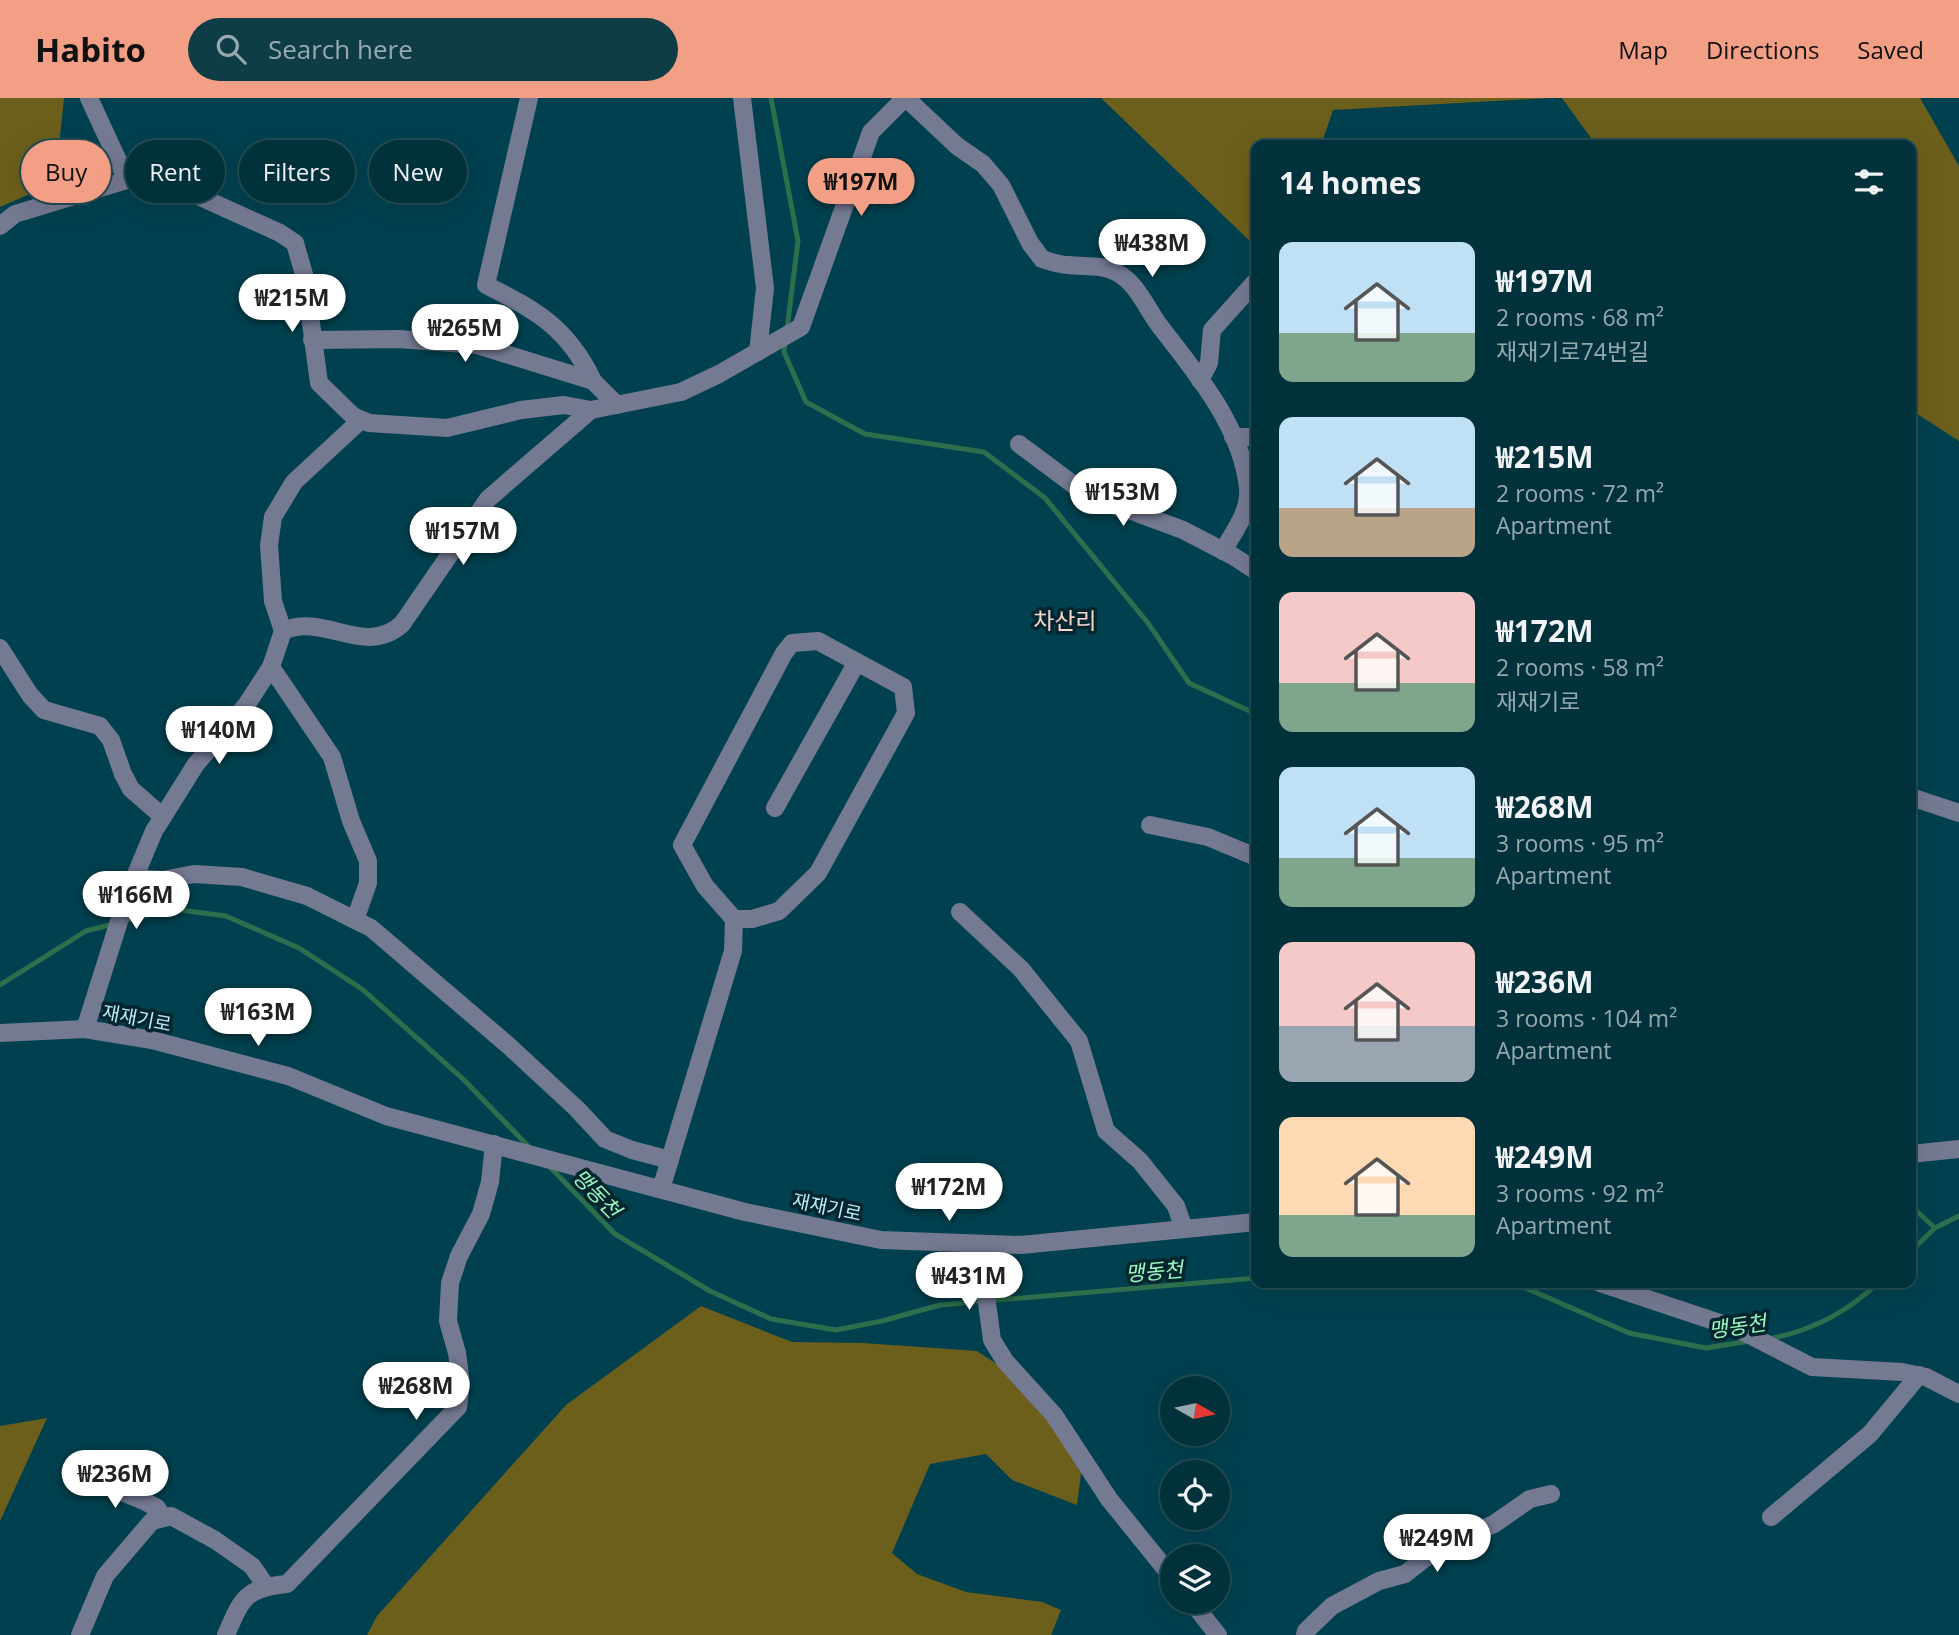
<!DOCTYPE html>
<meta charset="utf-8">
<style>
body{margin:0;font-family:"Open Sans","Noto Sans KR",sans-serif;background:#0f3d46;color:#f1f3f6;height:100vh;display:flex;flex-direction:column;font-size:26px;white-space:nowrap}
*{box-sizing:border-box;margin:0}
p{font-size:23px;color:#96a9af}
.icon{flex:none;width:38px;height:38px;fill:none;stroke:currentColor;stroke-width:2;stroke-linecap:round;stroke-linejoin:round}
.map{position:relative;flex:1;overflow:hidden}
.side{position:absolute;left:1251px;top:42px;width:665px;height:1148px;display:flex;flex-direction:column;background:#01313b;border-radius:14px;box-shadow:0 7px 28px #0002,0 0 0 2px #234c55}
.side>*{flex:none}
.guide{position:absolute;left:21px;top:42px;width:665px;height:63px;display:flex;gap:14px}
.needle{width:46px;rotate:99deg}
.buttons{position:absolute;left:1160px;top:1278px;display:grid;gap:14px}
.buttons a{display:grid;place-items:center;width:70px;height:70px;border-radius:50%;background:#01313b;box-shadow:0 7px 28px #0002,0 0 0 2px #234c55;font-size:35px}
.price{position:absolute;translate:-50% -60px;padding:0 16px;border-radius:24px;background:#fff;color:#222;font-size:23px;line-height:46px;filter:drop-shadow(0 2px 4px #0008)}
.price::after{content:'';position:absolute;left:50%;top:42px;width:21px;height:16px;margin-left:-10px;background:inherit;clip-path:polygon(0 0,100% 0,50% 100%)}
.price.on{background:#f39f85;color:#111}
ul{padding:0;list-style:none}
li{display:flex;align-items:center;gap:21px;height:175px;padding:0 28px}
li span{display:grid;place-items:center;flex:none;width:196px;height:140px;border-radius:14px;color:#555}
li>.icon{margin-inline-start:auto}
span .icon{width:84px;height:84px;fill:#fffc;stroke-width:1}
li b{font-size:30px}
h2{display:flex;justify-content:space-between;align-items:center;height:84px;padding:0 28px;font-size:30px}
.pill{padding:0 24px;border-radius:32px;background:#01313b;box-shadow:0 7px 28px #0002,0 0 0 2px #234c55;font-size:24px;line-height:63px}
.pill.on{background:#f39f85;color:#111}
header{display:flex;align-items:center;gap:42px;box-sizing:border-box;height:98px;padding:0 35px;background:#f39f85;color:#111}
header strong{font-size:33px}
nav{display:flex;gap:38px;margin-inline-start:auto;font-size:24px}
.search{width:490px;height:63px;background:#0f3d46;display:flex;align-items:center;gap:18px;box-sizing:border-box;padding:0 24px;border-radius:38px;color:#96a9af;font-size:26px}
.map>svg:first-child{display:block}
.green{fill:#6c5f1c}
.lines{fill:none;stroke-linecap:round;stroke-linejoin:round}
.stream{stroke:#2d6f4d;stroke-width:5}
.minor{stroke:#757a93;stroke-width:18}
.labels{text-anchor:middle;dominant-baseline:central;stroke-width:7;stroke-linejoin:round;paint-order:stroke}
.street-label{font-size:19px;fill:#bcebf9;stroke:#03252e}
.water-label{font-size:21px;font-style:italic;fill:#9af9c2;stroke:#03252e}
.quarter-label{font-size:23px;fill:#f7d6cb;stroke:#03252e}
</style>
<header>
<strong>Habito</strong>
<div class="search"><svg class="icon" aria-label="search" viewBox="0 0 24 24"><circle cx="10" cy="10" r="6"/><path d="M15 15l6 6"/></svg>Search here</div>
<nav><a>Map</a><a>Directions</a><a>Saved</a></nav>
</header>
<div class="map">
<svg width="1959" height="1537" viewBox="0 0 1959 1537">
<rect width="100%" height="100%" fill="#01414f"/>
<!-- green -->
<g class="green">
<polygon points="0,0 64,0 55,85 0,109"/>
<polygon points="1101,0 1550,0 1333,12 1321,47 1256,47 1256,149"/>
<polygon points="1562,0 1920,0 1959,68 1959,343 1911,312 1911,47 1596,47"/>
<polygon points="701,1208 792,1244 863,1245 977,1253 1025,1285 1081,1375 1077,1407 1012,1382 986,1356 930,1366 892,1455 917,1476 966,1494 1042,1504 1061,1512 1051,1537 367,1537 377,1518 566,1307"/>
<polygon points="47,1320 0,1423 0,1328"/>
</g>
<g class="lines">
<!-- stream -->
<g class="stream">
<polyline points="771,0 798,143 787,231"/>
<polyline points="785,245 784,254 806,304 865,336 984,354 1045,400 1148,525 1189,585 1256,616"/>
<polyline points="123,823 173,811 226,818 299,850 362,891 463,981 532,1052"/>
<polyline points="0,887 86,833 113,826"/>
<polyline points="547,1066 615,1136 710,1193 771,1221 836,1232 882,1223 940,1207 1256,1180"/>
<polyline points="1911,1108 1935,1130"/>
<polyline points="1911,1153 1935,1130 1959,1118"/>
<polyline points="1514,1185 1629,1235 1706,1250 1750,1243"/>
<path d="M 1767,1241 C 1810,1234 1846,1215 1878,1185"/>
</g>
<!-- minor -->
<g class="minor">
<polyline points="89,0 127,82"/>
<path d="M 529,0 L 486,187 C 536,212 568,230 593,283"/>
<polyline points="742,0 765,190 758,254"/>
<path d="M 906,0 L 957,48 L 983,66 L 1001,87 L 1030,145 L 1042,161 C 1051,164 1060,167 1068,167 C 1084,169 1101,166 1116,174 C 1136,184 1146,209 1159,227 C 1196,275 1241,327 1248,390 C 1250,414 1234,433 1223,453"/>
<polyline points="0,128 15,116 127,82 165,83 280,135 295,145 305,180 319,285 353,318 369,325 447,330 521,312 564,307 591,312"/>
<polyline points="312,242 399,241 477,247 593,283 617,307"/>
<polyline points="1200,282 1209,265 1212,232 1256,183"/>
<polyline points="1233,339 1256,339"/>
<polyline points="1019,346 1094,402 1129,412 1183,432 1233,458 1256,473"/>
<path d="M 283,533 C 324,514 364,560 402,526 L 488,401 L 591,312 L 681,294 L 719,276 L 801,229 L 871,34 L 905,0"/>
<polyline points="283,533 273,503 269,447 273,419 294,384 361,322"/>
<polyline points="0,550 30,597 44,612 100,628 111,642 123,676 131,691 162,718"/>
<polyline points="271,569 332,659 351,723 368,763 368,785 355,822"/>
<polyline points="1911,699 1959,715"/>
<polyline points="775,710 857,564"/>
<polyline points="1150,727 1208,739 1256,759"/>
<polyline points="134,780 163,782 194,776 242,779 307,798 371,830 509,948 577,1011 605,1041 632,1052 670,1062"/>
<polyline points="960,814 1021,871 1079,943 1106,1033 1140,1063 1176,1108 1184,1131"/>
<polyline points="85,931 128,795 154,733 196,666 247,606 271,569 283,533"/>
<polyline points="0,935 85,931 152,942 288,978 386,1018 745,1114 881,1142 1021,1147 1256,1124"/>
<polyline points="1911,1056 1959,1051"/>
<polyline points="661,1091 733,853 734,821 705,788 682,747 784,555 792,545 818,543 903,589 906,615 818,775 779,813 752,821 734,821"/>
<polyline points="984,1146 984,1183 992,1242 1005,1263 1054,1317 1109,1401 1172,1479"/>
<polyline points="1600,1185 1738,1231 1812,1269 1902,1274 1926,1279 1959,1296"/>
<polyline points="88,1380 146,1404 157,1410 163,1420"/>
<polyline points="1771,1419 1870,1336 1919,1277"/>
<polyline points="1191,1503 1218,1537"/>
<polyline points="80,1537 105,1478 152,1423 171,1418 215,1442 252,1468 266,1488"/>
<path d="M 226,1537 C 242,1500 245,1490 287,1486 L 458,1309 L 461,1286 L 457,1255 L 448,1223 L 450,1185 L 459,1158 L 481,1116 L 490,1084 L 494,1046"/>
<polyline points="1305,1537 1306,1533 1332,1508 1379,1483 1405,1476 1424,1461 1458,1442 1494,1426 1530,1401 1551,1396"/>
</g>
</g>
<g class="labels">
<!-- street labels -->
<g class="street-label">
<text transform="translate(137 920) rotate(11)">재재기로</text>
<text transform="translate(827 1109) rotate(12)">재재기로</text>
</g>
<!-- water labels -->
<g class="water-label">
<text transform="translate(597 1095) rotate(46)">맹동천</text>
<text transform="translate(1154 1173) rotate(-5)">맹동천</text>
<text transform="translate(1737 1228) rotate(-8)">맹동천</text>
</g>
<!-- quarter labels -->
<g class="quarter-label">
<text x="1065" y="522">차산리</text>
</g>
</g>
</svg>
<div class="buttons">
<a><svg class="needle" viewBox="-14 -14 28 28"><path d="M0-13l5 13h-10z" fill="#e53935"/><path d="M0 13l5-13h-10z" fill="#96a9af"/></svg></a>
<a><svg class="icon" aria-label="locate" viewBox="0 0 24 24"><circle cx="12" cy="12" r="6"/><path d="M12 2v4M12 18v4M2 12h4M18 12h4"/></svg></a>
<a><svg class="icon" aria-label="layers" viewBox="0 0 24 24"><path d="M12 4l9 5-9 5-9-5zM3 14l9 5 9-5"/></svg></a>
</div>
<b class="price on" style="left:861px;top:120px">₩197M</b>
<b class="price" style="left:1152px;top:181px">₩438M</b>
<b class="price" style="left:292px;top:236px">₩215M</b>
<b class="price" style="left:465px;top:266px">₩265M</b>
<b class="price" style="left:1123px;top:430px">₩153M</b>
<b class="price" style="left:463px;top:469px">₩157M</b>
<b class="price" style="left:219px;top:668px">₩140M</b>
<b class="price" style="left:136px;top:833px">₩166M</b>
<b class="price" style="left:258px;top:950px">₩163M</b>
<b class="price" style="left:949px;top:1125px">₩172M</b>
<b class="price" style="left:969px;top:1214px">₩431M</b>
<b class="price" style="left:416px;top:1324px">₩268M</b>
<b class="price" style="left:115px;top:1412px">₩236M</b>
<b class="price" style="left:1437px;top:1476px">₩249M</b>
<div class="guide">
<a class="pill on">Buy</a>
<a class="pill">Rent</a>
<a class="pill">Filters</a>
<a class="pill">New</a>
</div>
<section class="side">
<h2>14 homes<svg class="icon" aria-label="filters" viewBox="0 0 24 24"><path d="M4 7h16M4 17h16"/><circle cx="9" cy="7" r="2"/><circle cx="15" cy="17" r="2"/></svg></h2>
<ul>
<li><span style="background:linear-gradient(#bfe0f5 65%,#7fa58c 0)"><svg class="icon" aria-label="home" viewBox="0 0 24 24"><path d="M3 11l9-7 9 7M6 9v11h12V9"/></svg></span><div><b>₩197M</b><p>2 rooms · 68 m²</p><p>재재기로74번길</p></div></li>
<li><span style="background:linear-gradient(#bfe0f5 65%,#b9a48a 0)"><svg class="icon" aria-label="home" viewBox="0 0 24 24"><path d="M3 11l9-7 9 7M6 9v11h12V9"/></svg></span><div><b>₩215M</b><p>2 rooms · 72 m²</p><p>Apartment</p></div></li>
<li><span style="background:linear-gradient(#f6c9c9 65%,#7fa58c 0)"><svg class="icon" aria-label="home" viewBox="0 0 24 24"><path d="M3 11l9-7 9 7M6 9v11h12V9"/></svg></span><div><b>₩172M</b><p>2 rooms · 58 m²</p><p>재재기로</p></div></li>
<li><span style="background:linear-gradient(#bfe0f5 65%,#7fa58c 0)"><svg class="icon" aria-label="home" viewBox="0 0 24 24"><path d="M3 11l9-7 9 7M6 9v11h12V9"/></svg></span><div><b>₩268M</b><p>3 rooms · 95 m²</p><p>Apartment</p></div></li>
<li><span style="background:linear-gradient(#f6c9c9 60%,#9aa5b1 0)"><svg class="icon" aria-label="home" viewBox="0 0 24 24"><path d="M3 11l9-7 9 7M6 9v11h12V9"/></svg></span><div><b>₩236M</b><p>3 rooms · 104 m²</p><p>Apartment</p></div></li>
<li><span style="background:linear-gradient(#ffd9b3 70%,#7fa58c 0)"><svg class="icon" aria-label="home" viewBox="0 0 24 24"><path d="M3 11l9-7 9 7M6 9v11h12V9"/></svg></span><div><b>₩249M</b><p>3 rooms · 92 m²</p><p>Apartment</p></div></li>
</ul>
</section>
</div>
